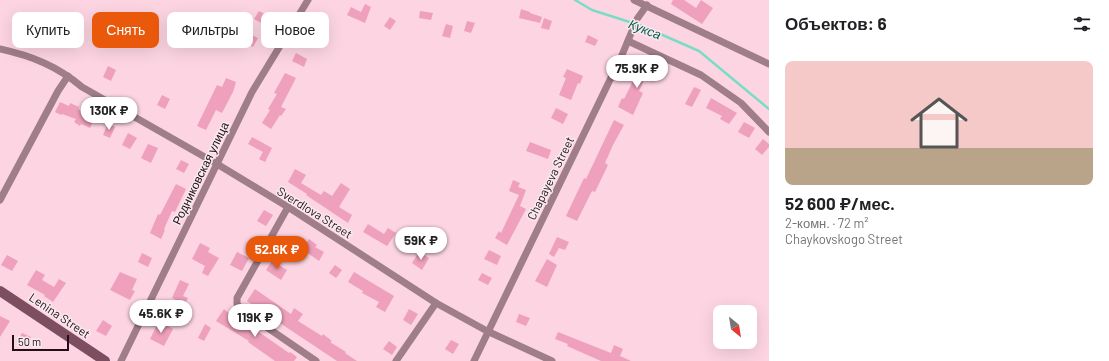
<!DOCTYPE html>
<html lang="ru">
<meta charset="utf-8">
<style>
body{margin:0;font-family:Barlow,sans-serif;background:#f2f2f2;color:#202124;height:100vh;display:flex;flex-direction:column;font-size:15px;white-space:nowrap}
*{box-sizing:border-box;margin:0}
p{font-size:13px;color:#757577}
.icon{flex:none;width:22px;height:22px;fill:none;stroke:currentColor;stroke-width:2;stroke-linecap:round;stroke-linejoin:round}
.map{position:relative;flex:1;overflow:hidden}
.side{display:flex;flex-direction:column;background:#fff;width:340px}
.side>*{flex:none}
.top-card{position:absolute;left:12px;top:12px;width:380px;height:36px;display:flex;gap:8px}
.needle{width:26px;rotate:150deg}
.buttons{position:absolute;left:713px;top:305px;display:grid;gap:8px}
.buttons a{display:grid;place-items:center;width:44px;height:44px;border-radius:8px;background:#fff;box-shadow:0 4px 16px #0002;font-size:20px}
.scale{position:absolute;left:12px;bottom:10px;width:57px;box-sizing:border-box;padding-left:4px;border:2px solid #240e16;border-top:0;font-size:11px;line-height:14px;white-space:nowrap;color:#240e16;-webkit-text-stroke:3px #f8eaef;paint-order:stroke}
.price{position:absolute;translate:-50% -34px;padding:0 9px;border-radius:14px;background:#fff;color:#222;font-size:13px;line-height:26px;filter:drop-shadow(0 1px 2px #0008)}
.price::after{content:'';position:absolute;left:50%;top:24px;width:12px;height:9px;margin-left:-6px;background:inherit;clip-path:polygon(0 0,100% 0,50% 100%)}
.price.current{background:#ea580c;color:#fff}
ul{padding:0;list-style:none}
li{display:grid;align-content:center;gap:8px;height:212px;padding:0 16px}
li span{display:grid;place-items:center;height:124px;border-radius:8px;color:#555}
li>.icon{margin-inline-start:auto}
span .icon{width:72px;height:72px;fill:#fffc;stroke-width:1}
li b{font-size:17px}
h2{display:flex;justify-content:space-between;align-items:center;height:48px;padding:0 16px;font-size:17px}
.tag{padding:0 14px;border-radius:8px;background:#fff;box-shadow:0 4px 16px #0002;font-size:14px;line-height:36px}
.tag.current{background:#ea580c;color:#fff}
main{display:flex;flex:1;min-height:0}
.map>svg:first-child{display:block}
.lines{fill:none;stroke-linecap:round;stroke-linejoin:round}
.stream{stroke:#7bdcc5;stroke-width:2.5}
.building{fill:#eea0bc}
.street{stroke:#9f7d89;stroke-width:7}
.secondary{stroke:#7d4e5f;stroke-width:10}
.labels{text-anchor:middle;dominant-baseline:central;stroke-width:3;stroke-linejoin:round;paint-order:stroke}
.street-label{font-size:12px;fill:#240e16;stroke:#f8eaef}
.water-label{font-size:13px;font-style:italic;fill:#095d4e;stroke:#f8eaef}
</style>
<main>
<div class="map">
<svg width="769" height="361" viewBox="0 0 769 361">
<rect width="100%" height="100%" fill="#fdd5e2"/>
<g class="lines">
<!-- stream -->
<polyline class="stream" points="575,0 592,10 642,26 699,51 769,109"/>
</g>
<!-- building -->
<g class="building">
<polygon points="673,0 684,0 696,8 701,0 713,8 702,24 671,4"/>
<polygon points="365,4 371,7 365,23 347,15 351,7 361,12"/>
<polygon points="521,9 530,12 530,13 542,17 540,23 519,18"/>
<polygon points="259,11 270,17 265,25 254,19"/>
<polygon points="420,11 433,13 431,20 419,18"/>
<polygon points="318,14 329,18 325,26 315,22"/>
<polygon points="390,17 396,21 390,30 384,26"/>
<polygon points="544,18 552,21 549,30 541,28"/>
<polygon points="467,21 475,23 471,33 464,31"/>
<polygon points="446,24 453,26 450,38 442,36"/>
<polygon points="246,32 258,38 253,47 241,40"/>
<polygon points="307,32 317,38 314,44 303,38"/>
<polygon points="588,35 598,40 595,46 585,42"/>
<polygon points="296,53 307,59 304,67 292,61"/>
<polygon points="642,63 658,72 653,82 645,78 639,91 643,93 633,115 618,107 622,98 624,99"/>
<polygon points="108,66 116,70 111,81 103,77"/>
<polygon points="567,69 583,76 580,84 578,83 571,100 559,95 566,78 563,77"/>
<polygon points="285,73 296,78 281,107 286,109 281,116 280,115 271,129 262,123 270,110 268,109 277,94 274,93"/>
<polygon points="226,78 236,82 233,92 222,113 216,110 206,130 197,126 217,85 222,87"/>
<polygon points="694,87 701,90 692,107 685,104"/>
<polygon points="162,95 170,99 165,109 157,105"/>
<polygon points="711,98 737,113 729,124 720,119 722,116 706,108"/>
<polygon points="60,102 69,106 70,103 79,107 78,109 95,118 90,128 81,124 80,126 74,122 76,119 62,114 61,115 55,112"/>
<polygon points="556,108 568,114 563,124 551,118"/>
<polygon points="614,120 624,125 613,145 605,163 608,165 595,192 592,191 577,221 566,216 584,178 586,179"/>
<polygon points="744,122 755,128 749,138 738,132"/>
<polygon points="108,123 115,127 110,138 103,135"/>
<polygon points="128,133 137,138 130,149 122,145"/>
<polygon points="252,137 272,148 265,162 259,159 263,152 248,144"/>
<polygon points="763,139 769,144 769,147 762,155 755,149"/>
<polygon points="530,142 551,150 548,159 526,151"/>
<polygon points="148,144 158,148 151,163 141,158"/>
<polygon points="181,160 189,164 184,173 176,169"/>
<polygon points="295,169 306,175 301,183 321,195 324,191 332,196 341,183 350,189 339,207 352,215 348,223 306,195 307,194 288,182"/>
<polygon points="513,180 520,183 518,187 526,190 520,206 526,209 507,245 495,238 499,231 501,233 519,195 509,191"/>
<polygon points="176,184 186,189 175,212 172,211 164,229 165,230 161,239 150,233 158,214 160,215"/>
<polygon points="264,210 273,215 266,226 257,221"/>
<polygon points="368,224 384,234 388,228 396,233 387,246 363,232"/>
<polygon points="557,237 569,242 565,250 559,248 554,257 549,254"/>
<polygon points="309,239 317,245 315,247 324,252 319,261 302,249"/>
<polygon points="200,243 210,248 208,252 219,258 208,276 202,273 205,266 192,259"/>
<polygon points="489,250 501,256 497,265 484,259"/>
<polygon points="237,252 249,258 242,271 230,265"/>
<polygon points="419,252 429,258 422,270 412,263"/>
<polygon points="142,253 152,258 148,267 138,262"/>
<polygon points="7,255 18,261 12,271 1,265"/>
<polygon points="547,259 557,265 547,287 535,281"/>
<polygon points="272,261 287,270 281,280 266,270"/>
<polygon points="335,265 342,270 336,278 329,273"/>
<polygon points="36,270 45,275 42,280 54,287 59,279 66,283 53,302 44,296 45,295 27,285"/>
<polygon points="120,272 137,279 132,290 135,291 130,300 110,290"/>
<polygon points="354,272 394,296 385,312 376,307 379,302 362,293 363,291 348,282"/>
<polygon points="482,273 492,278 488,285 478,280"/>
<polygon points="180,280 189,284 183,296 188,298 178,318 169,314 175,299 172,298"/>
<polygon points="255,289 291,314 294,308 303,314 298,321 322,336 323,334 332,341 330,342 346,352 345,353 357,361 337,361 247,301"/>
<polygon points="224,309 232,316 256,330 289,353 290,352 297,357 294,361 275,361 248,342 249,341 216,321"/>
<polygon points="409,309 418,314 411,325 403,320"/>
<polygon points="519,314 530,318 526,326 516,322"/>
<polygon points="0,316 10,321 0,337"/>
<polygon points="103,320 112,326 106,336 96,331"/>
<polygon points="159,321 173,329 164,346 150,339"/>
<polygon points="205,324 211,328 204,341 198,338"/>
<polygon points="558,332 611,353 614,345 623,349 620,356 631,361 601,361 567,346 568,344 555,339"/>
<polygon points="22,333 31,337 25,347 17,342"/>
<polygon points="451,340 459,344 453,354 445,349"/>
<polygon points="389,341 397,347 392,355 383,349"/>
</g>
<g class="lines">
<!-- street -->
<g class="street">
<polyline points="634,0 769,64"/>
<polyline points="628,41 701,75 741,103 769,132"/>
<path d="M 0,49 C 32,56 57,66 82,87 L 217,164 L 288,207 L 436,303 L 487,331 L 552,361"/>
<polyline points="0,200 58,91 68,76"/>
<polyline points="288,207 237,298 237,304 243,311 316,361"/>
<polyline points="121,361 252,92 308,0"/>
<polyline points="396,361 436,303"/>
<polyline points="474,361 622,55 637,19 647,5"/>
</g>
<!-- secondary -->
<polyline class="secondary" points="0,291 105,361"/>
</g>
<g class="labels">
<!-- street labels -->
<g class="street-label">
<text transform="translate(200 173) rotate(-64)">Родниковская улица</text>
<text transform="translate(550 178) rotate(-64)">Chapayeva Street</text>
<text transform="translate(315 212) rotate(32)">Sverdlova Street</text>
<text transform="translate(60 315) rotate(34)">Lenina Street</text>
</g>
<!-- water labels -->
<g class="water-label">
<text transform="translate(645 29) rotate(21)">Кукса</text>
</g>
</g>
</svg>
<div class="buttons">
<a><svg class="needle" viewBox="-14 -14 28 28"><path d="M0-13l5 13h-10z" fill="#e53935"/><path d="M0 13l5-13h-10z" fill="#757577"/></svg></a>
</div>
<div class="scale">50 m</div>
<b class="price" style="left:637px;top:89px">75.9K ₽</b>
<b class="price" style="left:109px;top:131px">130K ₽</b>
<b class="price" style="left:421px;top:261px">59K ₽</b>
<b class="price current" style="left:277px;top:270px">52.6K ₽</b>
<b class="price" style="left:161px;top:334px">45.6K ₽</b>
<b class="price" style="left:255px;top:338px">119K ₽</b>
<div class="top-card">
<a class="tag">Купить</a>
<a class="tag current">Снять</a>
<a class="tag">Фильтры</a>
<a class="tag">Новое</a>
</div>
</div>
<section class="side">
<h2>Объектов: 6<svg class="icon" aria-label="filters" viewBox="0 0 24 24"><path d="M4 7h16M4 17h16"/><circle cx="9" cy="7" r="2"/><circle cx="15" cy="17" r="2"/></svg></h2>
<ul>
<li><span style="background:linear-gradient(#f6c9c9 70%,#b9a48a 0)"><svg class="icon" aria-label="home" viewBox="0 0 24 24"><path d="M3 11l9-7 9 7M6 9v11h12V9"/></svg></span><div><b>52 600 ₽/мес.</b><p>2-комн. · 72 m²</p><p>Chaykovskogo Street</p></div></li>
</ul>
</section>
</main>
